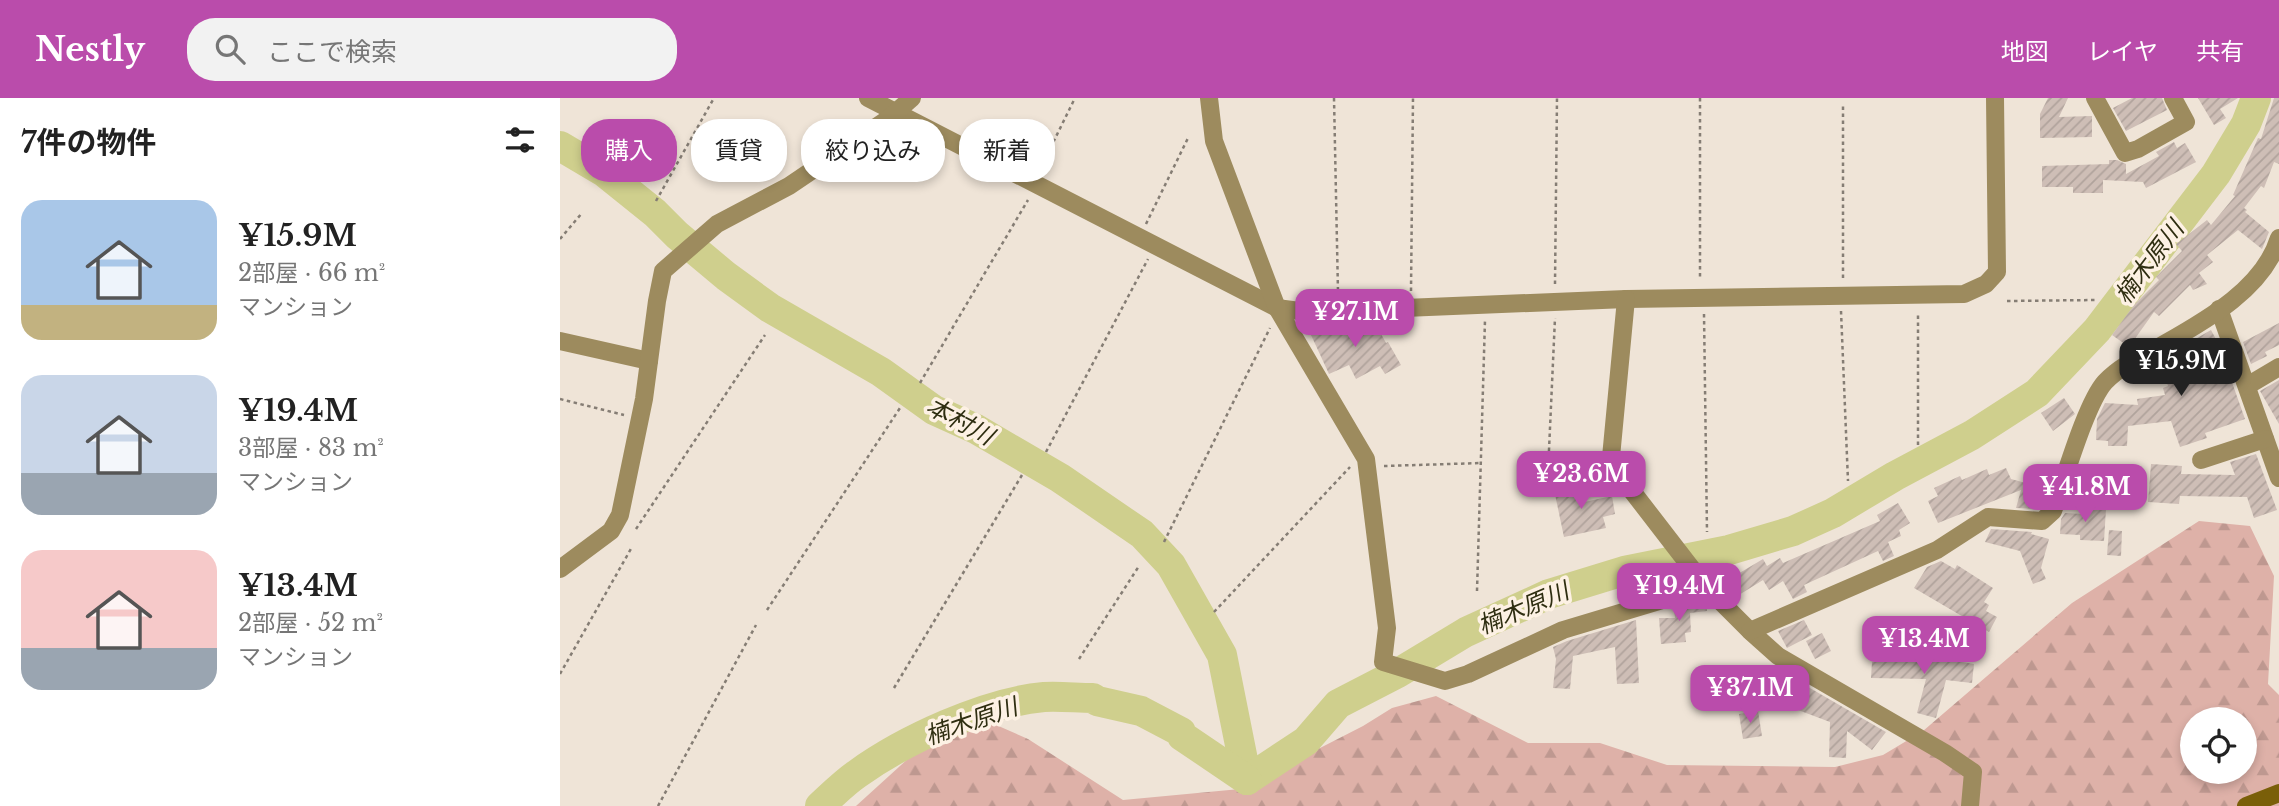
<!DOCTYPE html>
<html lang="ja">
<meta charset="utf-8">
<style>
body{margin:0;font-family:"Libre Baskerville","Noto Sans JP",serif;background:#f2f2f2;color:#222;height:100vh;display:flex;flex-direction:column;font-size:26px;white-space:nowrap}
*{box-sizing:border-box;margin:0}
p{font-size:23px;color:#767676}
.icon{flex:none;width:38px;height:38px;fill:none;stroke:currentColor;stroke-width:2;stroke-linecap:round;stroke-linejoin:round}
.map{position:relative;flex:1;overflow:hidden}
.panel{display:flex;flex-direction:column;background:#fff;width:560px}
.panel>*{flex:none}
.guide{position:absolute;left:21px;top:21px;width:665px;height:63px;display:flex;gap:14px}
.buttons{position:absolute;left:1620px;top:609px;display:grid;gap:14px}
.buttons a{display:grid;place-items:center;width:77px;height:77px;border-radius:50%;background:#fff;box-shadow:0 4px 10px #0003;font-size:35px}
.price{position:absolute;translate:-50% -60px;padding:0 16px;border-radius:14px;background:#ba4cab;color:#fff;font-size:23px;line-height:46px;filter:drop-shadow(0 2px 4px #0008)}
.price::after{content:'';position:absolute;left:50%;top:42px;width:21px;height:16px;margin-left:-10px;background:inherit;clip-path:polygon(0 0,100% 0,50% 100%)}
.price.selected{background:#222;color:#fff}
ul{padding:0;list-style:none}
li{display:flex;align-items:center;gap:21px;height:175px;padding:0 21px}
li span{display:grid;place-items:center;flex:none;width:196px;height:140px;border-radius:21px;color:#555}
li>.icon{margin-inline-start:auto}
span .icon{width:84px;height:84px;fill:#fffc;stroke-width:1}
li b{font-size:30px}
h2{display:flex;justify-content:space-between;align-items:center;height:84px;padding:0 21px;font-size:30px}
.pill{padding:0 24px;border-radius:28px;background:#fff;box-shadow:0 4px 10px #0003;font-size:24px;line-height:63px}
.pill.selected{background:#ba4cab;color:#fff}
header{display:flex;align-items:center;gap:42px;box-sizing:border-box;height:98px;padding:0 35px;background:#ba4cab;color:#fff}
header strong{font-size:33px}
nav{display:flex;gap:38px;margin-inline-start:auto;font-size:24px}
.search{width:490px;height:63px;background:#f2f2f2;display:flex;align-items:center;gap:18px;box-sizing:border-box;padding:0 24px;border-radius:28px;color:#767676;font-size:26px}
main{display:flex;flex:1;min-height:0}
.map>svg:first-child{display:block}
.forest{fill:url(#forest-firs);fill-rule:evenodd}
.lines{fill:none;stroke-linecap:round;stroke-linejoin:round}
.river{stroke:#cfcf8d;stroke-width:30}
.building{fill:url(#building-hatch)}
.path{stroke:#857d74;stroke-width:2.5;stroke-dasharray:3.5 3.5;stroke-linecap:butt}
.street{stroke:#9d8b5e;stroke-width:18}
.secondary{stroke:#7a5f09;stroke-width:18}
.labels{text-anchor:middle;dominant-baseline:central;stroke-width:7;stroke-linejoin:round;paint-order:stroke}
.water-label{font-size:24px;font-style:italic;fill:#2f2e11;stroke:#fdf1e4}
</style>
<header>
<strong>Nestly</strong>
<div class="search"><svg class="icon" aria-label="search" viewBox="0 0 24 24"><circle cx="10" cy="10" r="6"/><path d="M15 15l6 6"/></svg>ここで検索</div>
<nav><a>地図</a><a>レイヤ</a><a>共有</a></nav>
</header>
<main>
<section class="panel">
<h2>7件の物件<svg class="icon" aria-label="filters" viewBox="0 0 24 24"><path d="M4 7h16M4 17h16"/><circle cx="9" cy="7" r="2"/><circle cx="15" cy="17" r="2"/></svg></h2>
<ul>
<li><span style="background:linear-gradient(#a9c7e8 75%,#c2b280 0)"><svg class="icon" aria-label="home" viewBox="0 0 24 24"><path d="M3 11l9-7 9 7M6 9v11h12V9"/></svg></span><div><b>¥15.9M</b><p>2部屋 · 66 m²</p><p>マンション</p></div></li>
<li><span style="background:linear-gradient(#c9d6e8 70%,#9aa5b1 0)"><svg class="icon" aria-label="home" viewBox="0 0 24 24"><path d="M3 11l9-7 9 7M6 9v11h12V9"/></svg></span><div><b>¥19.4M</b><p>3部屋 · 83 m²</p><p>マンション</p></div></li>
<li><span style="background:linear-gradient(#f6c9c9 70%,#9aa5b1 0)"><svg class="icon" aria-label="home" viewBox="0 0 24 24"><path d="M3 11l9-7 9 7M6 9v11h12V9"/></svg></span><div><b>¥13.4M</b><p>2部屋 · 52 m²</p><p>マンション</p></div></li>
</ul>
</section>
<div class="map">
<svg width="1719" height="708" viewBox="0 0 1719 708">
<defs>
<pattern id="forest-firs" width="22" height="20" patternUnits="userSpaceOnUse" patternTransform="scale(1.75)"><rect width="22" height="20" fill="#deb1a8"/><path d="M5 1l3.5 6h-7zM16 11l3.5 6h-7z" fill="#be9890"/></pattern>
<pattern id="building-hatch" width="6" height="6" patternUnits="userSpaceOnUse" patternTransform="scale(1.75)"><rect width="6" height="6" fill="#cebeb6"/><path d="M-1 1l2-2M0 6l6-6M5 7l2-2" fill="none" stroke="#b0a39c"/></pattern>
</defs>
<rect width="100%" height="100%" fill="#efe4d7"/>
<!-- forest -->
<path class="forest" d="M 1639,423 L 1690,428 L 1714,478 L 1708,586 L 1719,597 L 1719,708 L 296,708 L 351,658 L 427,623 L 468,641 L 563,702 L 680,691 L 803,628 L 832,610 L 876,598 L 968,645 L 1040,645 L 1107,667 L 1275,669 L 1323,657 L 1363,633 L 1512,505 ZM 1633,621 L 1685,621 L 1685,674 L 1633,674 Z"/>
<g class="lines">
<!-- river -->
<g class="river">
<polyline points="0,48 44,74 95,115 117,137 166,178 210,210 321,274 374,312 416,331 500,380 582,436 611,467 662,557 687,682"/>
<polyline points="687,682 746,643 778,606 838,575 906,534 989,496 1064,473 1169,452 1233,433 1273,415 1335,378 1412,337 1477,295 1537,232 1656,76 1686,26 1696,0"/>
<path d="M 260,708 C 272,697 284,685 297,676 C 344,642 426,604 484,599 C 500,598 517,600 533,600 L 537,603 L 581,613 L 621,634 L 622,638 L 687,682"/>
</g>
</g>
<!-- building -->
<g class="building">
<polygon points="1488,0 1508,0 1499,19 1532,18 1532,39 1480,40 1480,16"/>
<polygon points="1572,0 1602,0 1607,12 1566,33 1553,10"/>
<polygon points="1638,0 1678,0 1660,11 1666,20 1654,27"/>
<polygon points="1714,0 1719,0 1719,66 1714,64 1704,90 1701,88 1684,110 1687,112 1685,114 1709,134 1702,151 1678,132 1647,157 1653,164 1639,175 1647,186 1633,192 1630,187 1599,218 1594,214 1569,249 1552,237 1574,207 1599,182 1596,179 1622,153 1616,146 1647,122 1651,127 1675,98 1673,97 1698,40 1701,41"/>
<polygon points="1614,44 1617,50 1625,45 1636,64 1586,90 1583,84 1543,82 1543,95 1513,95 1513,89 1482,89 1482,68 1549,66 1549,62 1557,62 1566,66 1566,76 1599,58 1596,54"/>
<polygon points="797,223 800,229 814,223 826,245 828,244 841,267 825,276 820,268 796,281 789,267 769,276 751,237 770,228 772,232 788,224"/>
<polygon points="1719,225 1719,247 1705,254 1707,258 1691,266 1683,244"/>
<polygon points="1651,232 1658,245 1685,321 1645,335 1647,340 1620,349 1611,323 1568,328 1567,348 1548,348 1548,343 1536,342 1537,321 1545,305 1578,307 1577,301 1605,297 1603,290 1608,288 1607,285 1612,283 1604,259"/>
<polygon points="1719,282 1719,326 1700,293"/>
<polygon points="1504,300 1515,316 1493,333 1481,315"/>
<polygon points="1696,356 1717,412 1694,420 1687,399 1620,398 1619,406 1588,404 1591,366 1622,368 1621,376 1675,377 1670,364"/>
<polygon points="1446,370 1451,381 1484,390 1478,411 1456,410 1461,392 1378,425 1368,403 1378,398 1374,390 1400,378 1402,382 1427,371 1429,377"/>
<polygon points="1015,383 1020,405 1052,398 1055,416 1043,419 1046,430 1004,439 993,387"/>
<polygon points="1338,405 1350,425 1339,432 1341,438 1328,444 1334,458 1323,463 1318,453 1244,487 1247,494 1233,501 1223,483 1209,492 1203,482 1174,500 1166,488 1166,483 1203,461 1207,468 1220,460 1223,465 1320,423 1317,417"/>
<polygon points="1523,410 1546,411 1544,443 1520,442 1520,437 1500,436 1501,421 1505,415 1523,416"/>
<polygon points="1431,431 1472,434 1471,436 1489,441 1481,470 1486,481 1473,486 1460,453 1425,444"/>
<polygon points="1549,432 1562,433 1561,458 1547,457"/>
<polygon points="1381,463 1395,471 1397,467 1433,490 1424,504 1429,507 1426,513 1437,519 1429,534 1354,490 1367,469"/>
<polygon points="1143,502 1146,505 1147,513 1130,515 1131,534 1125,535 1126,544 1101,546 1099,520 1115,520 1114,511"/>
<polygon points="1076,522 1079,585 1057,586 1055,549 1013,558 1010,591 993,590 996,561 993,549 1007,543"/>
<polygon points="1244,522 1252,537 1227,550 1218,533"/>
<polygon points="1262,535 1271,553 1255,561 1246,543"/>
<polygon points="1319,558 1364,559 1364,558 1414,566 1412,585 1386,582 1376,620 1357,615 1366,581 1311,580 1312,564 1319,564"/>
<polygon points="1223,584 1241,591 1243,586 1326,634 1312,652 1287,633 1286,660 1269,659 1270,624 1214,603"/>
<polygon points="1198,613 1202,638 1183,641 1179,616"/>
</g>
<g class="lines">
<!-- path -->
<g class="path">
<polyline points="774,0 778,194"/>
<polyline points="1140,0 1140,182"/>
<polyline points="481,69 515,0"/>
<polyline points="96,103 154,0"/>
<polyline points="586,126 629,38"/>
<polyline points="0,141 22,115"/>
<polyline points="1283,180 1283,8"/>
<polyline points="995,186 997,0"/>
<polyline points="851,193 853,0"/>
<polyline points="1447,203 1536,202"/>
<polyline points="1281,213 1288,383"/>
<polyline points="1144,216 1147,434"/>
<polyline points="360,285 468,102"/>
<polyline points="0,301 64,317"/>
<polyline points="1358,347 1358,215"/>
<polyline points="486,354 588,161"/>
<polyline points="824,368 922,365"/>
<polyline points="988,374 995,220"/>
<polyline points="76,431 205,237"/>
<polyline points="604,444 710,230"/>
<polyline points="917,493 925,222"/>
<polyline points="207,512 340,310"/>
<polyline points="654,514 790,369"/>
<polyline points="519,561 579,468"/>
<polyline points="0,576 72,449"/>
<polyline points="334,590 462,377"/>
<polyline points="98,708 196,527"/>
</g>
<!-- street -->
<g class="street">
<polyline points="308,0 717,210 747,214 1066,201 1404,196 1426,186 1437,174 1435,0"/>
<polyline points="649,0 654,43 717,210 806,361 827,530 823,564 885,583 908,576 1003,532 1146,489"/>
<polyline points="1535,0 1565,55 1578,51 1626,24 1613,0"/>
<polyline points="1066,201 1051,359 1055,371 1146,489 1190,533 1218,558 1385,655 1413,674 1410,708"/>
<polyline points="1659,211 1719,380"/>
<polyline points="0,243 89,263"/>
<polyline points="1687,288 1719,269"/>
<polyline points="1641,362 1705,341"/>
<polyline points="0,471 51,433 60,417 84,301 97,203 103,173 157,126 229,88 328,21 352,0"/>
<path d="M 1190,533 L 1377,452 L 1428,419 L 1482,423 L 1493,413 C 1504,383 1526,305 1545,284 C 1560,268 1580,259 1599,249 C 1643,224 1703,192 1719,140"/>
</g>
<!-- secondary -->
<polyline class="secondary" points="1686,708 1719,695"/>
</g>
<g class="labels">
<!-- water labels -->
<g class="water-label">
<text transform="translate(1589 164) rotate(-53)">楠木原川</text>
<text transform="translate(400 323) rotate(28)">本村川</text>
<text transform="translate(963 510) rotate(-23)">楠木原川</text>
<text transform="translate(411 623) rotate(-19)">楠木原川</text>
</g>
</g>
</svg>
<div class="buttons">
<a><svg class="icon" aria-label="locate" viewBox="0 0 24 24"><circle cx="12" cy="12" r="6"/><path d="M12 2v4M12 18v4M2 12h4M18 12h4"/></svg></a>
</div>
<b class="price" style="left:795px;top:251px">¥27.1M</b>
<b class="price selected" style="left:1621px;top:300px">¥15.9M</b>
<b class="price" style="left:1021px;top:413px">¥23.6M</b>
<b class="price" style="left:1525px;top:426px">¥41.8M</b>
<b class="price" style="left:1119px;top:525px">¥19.4M</b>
<b class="price" style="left:1364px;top:578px">¥13.4M</b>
<b class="price" style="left:1190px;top:627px">¥37.1M</b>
<div class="guide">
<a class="pill selected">購入</a>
<a class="pill">賃貸</a>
<a class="pill">絞り込み</a>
<a class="pill">新着</a>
</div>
</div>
</main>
